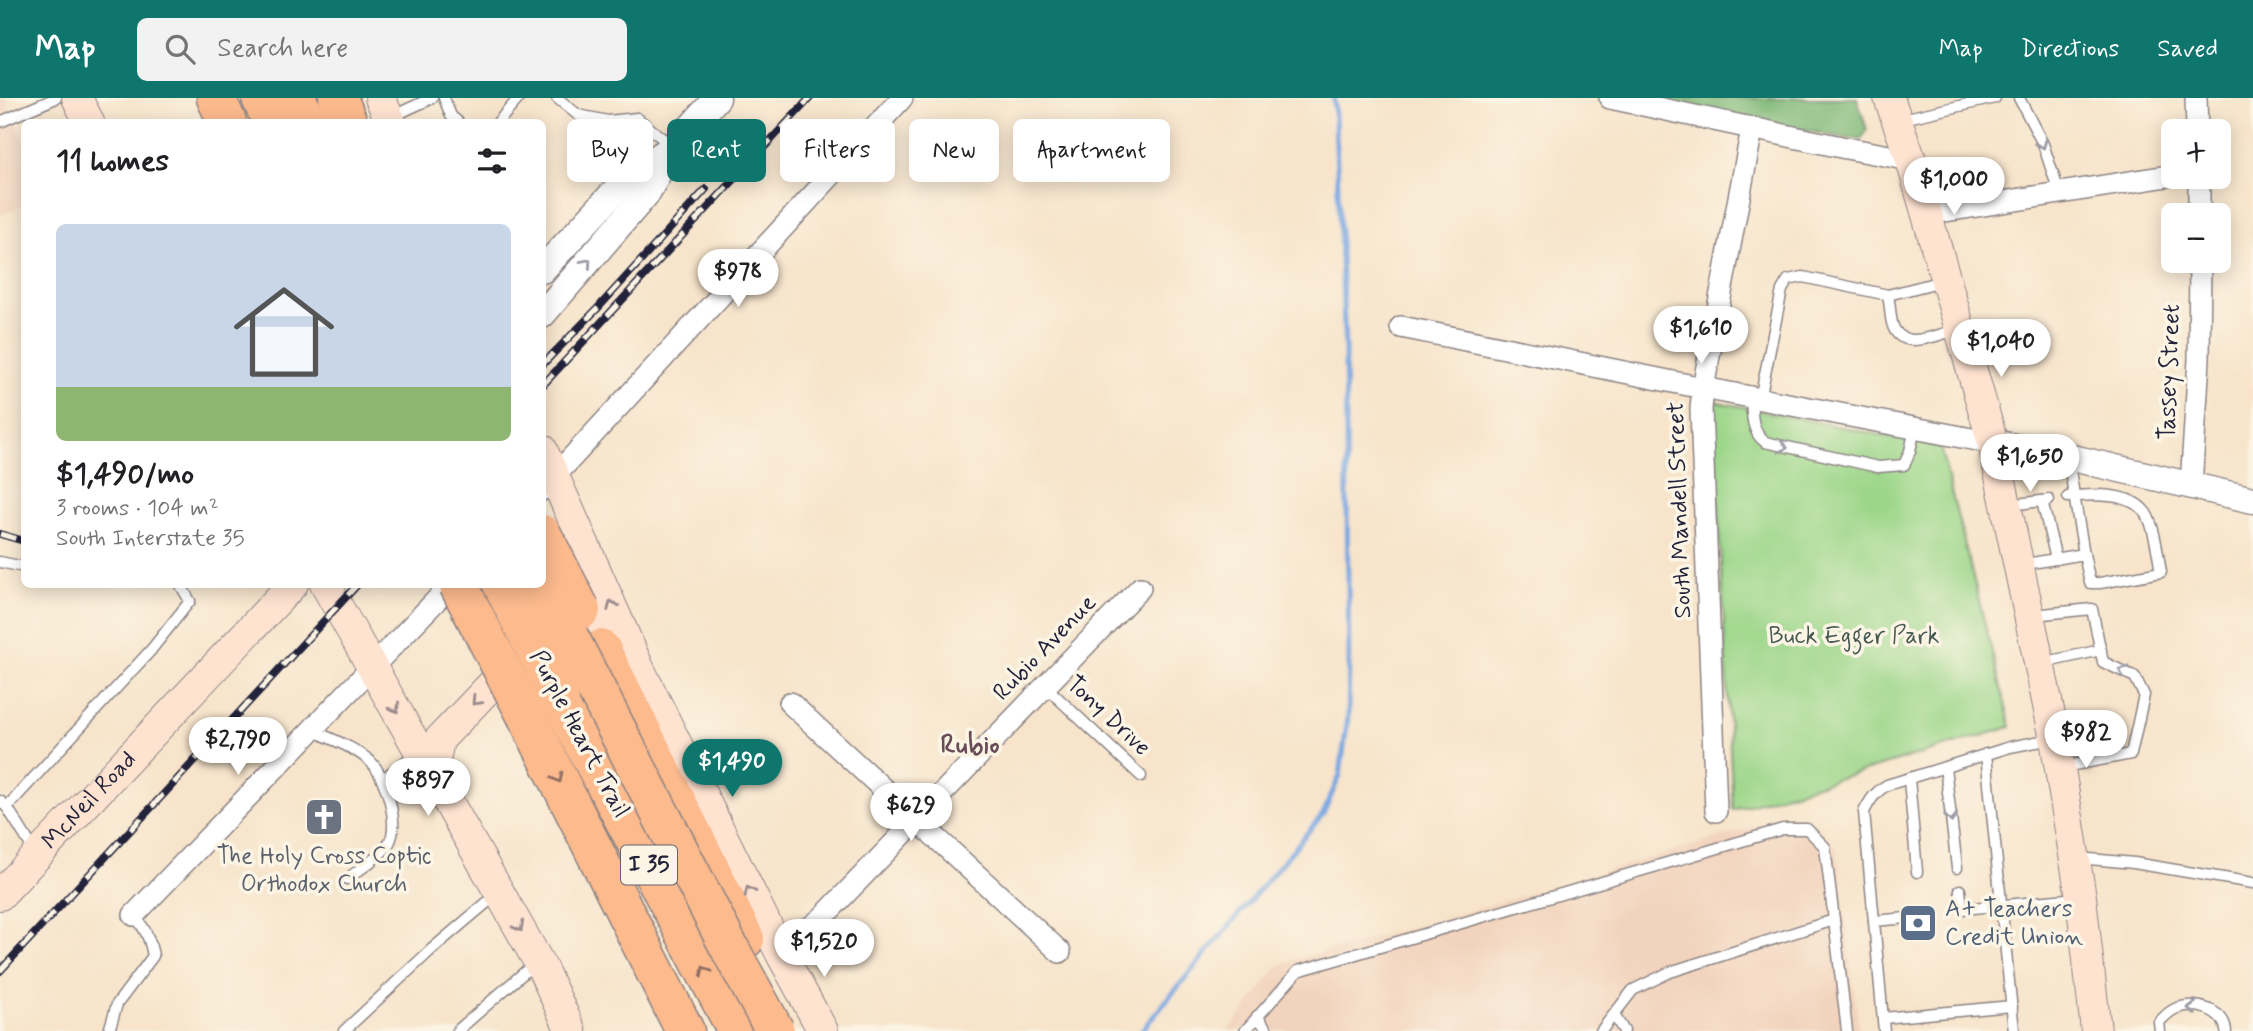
<!DOCTYPE html>
<meta charset="utf-8">
<style>
body{margin:0;font-family:Mynerve,sans-serif;background:#f2f2f2;color:#202124;height:100vh;display:flex;flex-direction:column;font-size:26px;white-space:nowrap}
*{box-sizing:border-box;margin:0}
p{font-size:23px;color:#757577}
.icon{flex:none;width:38px;height:38px;fill:none;stroke:currentColor;stroke-width:2;stroke-linecap:round;stroke-linejoin:round}
.map{position:relative;flex:1;overflow:hidden}
.side{position:absolute;left:21px;top:21px;width:525px;height:469px;display:flex;flex-direction:column;background:#fff;border-radius:10px;box-shadow:0 4px 18px #0003}
.side>*{flex:none}
.banner{position:absolute;left:567px;top:21px;width:665px;height:63px;display:flex;gap:14px}
.fabs{position:absolute;left:2161px;top:21px;display:grid;gap:14px}
.fabs a{display:grid;place-items:center;width:70px;height:70px;border-radius:10px;background:#fff;box-shadow:0 4px 18px #0003;font-size:35px}
.price{position:absolute;translate:-50% -60px;padding:0 16px;border-radius:24px;background:#fff;color:#222;font-size:23px;line-height:46px;filter:drop-shadow(0 2px 4px #0008)}
.price::after{content:'';position:absolute;left:50%;top:42px;width:21px;height:16px;margin-left:-10px;background:inherit;clip-path:polygon(0 0,100% 0,50% 100%)}
.price.active{background:#0f766e;color:#fff}
ul{padding:0;list-style:none}
li{display:grid;align-content:center;gap:14px;height:371px;padding:0 35px}
li+li{border-top:2px solid #e0e0e0}
li span{display:grid;place-items:center;height:217px;border-radius:10px;color:#555}
li>.icon{margin-inline-start:auto}
span .icon{width:126px;height:126px;fill:#fffc;stroke-width:1}
li b{font-size:30px}
h2{display:flex;justify-content:space-between;align-items:center;height:84px;padding:0 35px;font-size:30px}
.chip{padding:0 24px;border-radius:10px;background:#fff;box-shadow:0 4px 18px #0003;font-size:24px;line-height:63px}
.chip.active{background:#0f766e;color:#fff}
header{display:flex;align-items:center;gap:42px;box-sizing:border-box;height:98px;padding:0 35px;background:#0f766e;color:#fff}
header strong{font-size:33px}
nav{display:flex;gap:38px;margin-inline-start:auto;font-size:24px}
.search{width:490px;height:63px;background:#f2f2f2;display:flex;align-items:center;gap:18px;box-sizing:border-box;padding:0 24px;border-radius:10px;color:#757577;font-size:26px}
.map>svg:first-child{display:block}
.built{fill:#f2d4be}
.green{fill:#9bd689;stroke:#5e7c62;stroke-width:2}
.forest{fill:#7cb775;stroke:#4f6c58;stroke-width:2}
.lines{fill:none;stroke-linecap:round;stroke-linejoin:round}
.stream{stroke:#78a6e1;stroke-width:5}
.service-casing{stroke:#8c8383;stroke-width:13}
.minor-casing{stroke:#8c8383;stroke-width:24}
.tertiary-casing{stroke:#8c8383;stroke-width:29}
.secondary-casing{stroke:#8c8383;stroke-width:32}
.motorway-casing{stroke:#8c8383;stroke-width:41}
.service{stroke:#fff;stroke-width:10}
.minor{stroke:#fff;stroke-width:21}
.tertiary{stroke:#fff;stroke-width:26}
.secondary{stroke:#fee3d1;stroke-width:30}
.motorway{stroke:#fcba8d;stroke-width:38}
.rail-casing{stroke:#22223b;stroke-width:8}
.rail{stroke:#fcf5e5;stroke-width:5;stroke-dasharray:16;stroke-linecap:butt}
.motorway-bridge-casing{stroke:#8c8383;stroke-width:41;stroke-linecap:butt}
.motorway-bridge{stroke:#fcba8d;stroke-width:38}
.oneway{stroke:#9c9ca7}
.oneway2{stroke:#9b8c8e}
.oneway3{stroke:#8f6e64}
.labels{text-anchor:middle;dominant-baseline:central;stroke-width:7;stroke-linejoin:round;paint-order:stroke}
.shield{fill:#fcf5e5;stroke:#63616e;stroke-width:2}
.shield-label{font-size:23px;font-weight:bold;fill:#22223b}
.street-label{font-size:24px;fill:#22223b;stroke:#fcf5e5}
.park-label{font-size:24px;fill:#465852;stroke:#fcf5e5}
.worship-label{font-size:24px;fill:#5b616d;stroke:#fcf5e5}
.service-label{font-size:24px;fill:#4e5e75;stroke:#fcf5e5;text-anchor:start}
.neighbourhood-label{font-size:26px;font-weight:bold;fill:#694c58;stroke:#fcf5e5}
</style>
<header>
<strong>Map</strong>
<div class="search"><svg class="icon" aria-label="search" viewBox="0 0 24 24"><circle cx="10" cy="10" r="6"/><path d="M15 15l6 6"/></svg>Search here</div>
<nav><a>Map</a><a>Directions</a><a>Saved</a></nav>
</header>
<div class="map">
<svg width="2253" height="933" viewBox="0 0 2253 933">
<rect width="100%" height="100%" fill="#fcf5e5"/>
<filter id="ink" filterUnits="userSpaceOnUse"><feTurbulence type="fractalNoise" baseFrequency=".0143" numOctaves="2"/><feDisplacementMap in="SourceGraphic" scale="14" xChannelSelector="R" yChannelSelector="G"/><feConvolveMatrix kernelMatrix="1 2 1 2 8 2 1 2 1" color-interpolation-filters="sRGB"/></filter>
<filter id="wash" filterUnits="userSpaceOnUse"><feTurbulence type="fractalNoise" baseFrequency=".00686" numOctaves="4" result="noise"/><feDisplacementMap in="SourceGraphic" scale="28" xChannelSelector="R" yChannelSelector="G"/><feGaussianBlur stdDeviation="1.57" result="paint"/><feColorMatrix in="noise" values="0 0 0 0 0 0 0 0 0 0 0 0 0 0 0 0 0 1.4 0 .05"/><feComposite in="paint" operator="in"/></filter>
<g filter="url(#wash)">
<rect width="100%" height="100%" fill="#f7e4cb"/>
<!-- built -->
<g class="built">
<polygon points="0,0 5,0 24,45 24,107 0,117"/>
<polygon points="1785,720 1812,725 1837,749 1859,933 1228,933 1280,866 1440,822"/>
</g>
<!-- green -->
<polygon class="green" points="1713,303 1940,349 2011,629 1733,712"/>
<!-- forest -->
<polygon class="forest" points="1635,0 1857,0 1867,32 1861,42 1845,40"/>
<g class="lines">
<!-- stream -->
<polyline class="stream" points="1141,933 1323,716 1340,677 1348,619 1349,562 1345,249 1334,0"/>
</g>
</g>
<g filter="url(#ink)">
<g class="lines">
<defs>
<g id="service">
<polyline points="444,0 451,18 458,24"/>
<polyline points="557,0 578,17 608,23 637,20 673,49"/>
<polyline points="2019,0 2043,46 2059,94"/>
<polyline points="391,19 432,0"/>
<polyline points="1898,22 1995,0"/>
<polyline points="0,24 56,0"/>
<polyline points="498,24 519,0"/>
<path d="M 1888,197 C 1890,206 1890,216 1892,225 C 1900,256 1938,236 1959,231"/>
<path d="M 1751,299 C 1752,315 1751,334 1765,344 L 1878,369 L 1904,367 L 1910,353 L 1915,330"/>
<polyline points="1760,301 1782,192 1788,182 1803,179 1888,197 1946,182"/>
<path d="M 2068,399 C 2091,396 2131,394 2146,415 C 2155,429 2158,458 2161,474 L 2100,485 L 2090,485 L 2084,456"/>
<polyline points="2042,403 2056,461"/>
<polyline points="2009,407 2049,402"/>
<polyline points="0,464 24,469"/>
<polyline points="2020,467 2084,456 2068,361"/>
<polyline points="2033,517 2092,511 2103,564 2135,579 2144,597 2131,656 2063,669"/>
<polyline points="2042,565 2101,552"/>
<polyline points="1045,588 1141,678"/>
<path d="M 312,632 C 331,641 354,649 370,663 C 386,678 400,726 389,745 C 380,759 360,771 347,781"/>
<polyline points="1986,656 2014,933"/>
<polyline points="1945,669 1957,770"/>
<polyline points="1909,681 1917,774"/>
<polyline points="382,682 418,654"/>
<polyline points="0,703 7,709 35,754"/>
<polyline points="7,709 151,552 190,503 180,486"/>
<polyline points="2078,760 2134,765 2253,785"/>
<polyline points="1960,792 1962,811 2078,800"/>
<polyline points="1834,822 1847,933"/>
<polyline points="1874,823 1907,820"/>
<polyline points="1614,917 1624,933"/>
<polyline points="1257,918 1268,933"/>
<polyline points="1883,920 2012,908"/>
<path d="M 109,933 L 117,906 L 153,858 C 150,841 145,830 134,817"/>
<polyline points="344,933 432,851 497,796"/>
<polyline points="457,933 535,865"/>
<polyline points="1245,933 1298,873 1783,731 1807,731 1825,749 1834,822 1670,874 1633,892 1601,933"/>
<path d="M 1884,933 L 1864,714 C 1870,702 1875,694 1887,687 L 2010,649 L 2052,641"/>
<path d="M 2160,933 L 2159,924 C 2165,918 2169,913 2177,910 C 2195,904 2224,911 2226,933"/>
</g>
<g id="minor">
<polyline points="1610,0 1846,50 1911,62"/>
<polyline points="2196,0 2197,33"/>
<polyline points="2199,79 2199,117"/>
<polyline points="1926,116 2174,77"/>
<polyline points="1401,229 1703,290 1993,345"/>
<polyline points="2191,388 2199,262 2200,163"/>
<polyline points="542,392 902,0"/>
<polyline points="790,605 1060,854"/>
<polyline points="1716,713 1701,311 1703,290 1752,31"/>
<polyline points="134,817 452,486"/>
<polyline points="780,854 822,820 1140,490"/>
</g>
<g id="tertiary">
<polyline points="542,172 628,79 673,49 717,0"/>
<polyline points="542,217 647,95 670,53"/>
<polyline points="1993,345 2068,359 2253,402"/>
</g>
<g id="secondary">
<polyline points="77,0 89,24"/>
<polyline points="380,0 391,24"/>
<polyline points="1889,0 1911,62 1993,345 2055,641 2081,799 2096,933"/>
<polyline points="542,351 639,570 780,854 823,933"/>
<polyline points="325,486 542,870 571,933"/>
<path d="M 553,524 C 588,512 606,538 629,560"/>
<polyline points="435,680 435,663 439,642 518,559"/>
<path id="s1" d="M 0,797 L 293,486"/>
</g>
<g id="motorway">
<polyline points="216,0 227,24"/>
<polyline points="261,0 272,24"/>
<polyline points="296,0 308,24"/>
<polyline points="338,0 348,24"/>
<polyline points="601,551 745,841"/>
<polyline points="560,602 737,933"/>
<polyline points="527,619 685,933"/>
</g>
</defs>
<!-- service casing -->
<use href="#service" class="service-casing"/>
<!-- minor casing -->
<use href="#minor" class="minor-casing"/>
<!-- tertiary casing -->
<use href="#tertiary" class="tertiary-casing"/>
<!-- secondary casing -->
<use href="#secondary" class="secondary-casing"/>
<!-- motorway casing -->
<use href="#motorway" class="motorway-casing"/>
<!-- service -->
<use href="#service" class="service"/>
<!-- minor -->
<use href="#minor" class="minor"/>
<!-- tertiary -->
<use href="#tertiary" class="tertiary"/>
<!-- secondary -->
<use href="#secondary" class="secondary"/>
<!-- motorway -->
<use href="#motorway" class="motorway"/>
<defs>
<g id="rail">
<polyline points="542,267 597,211 706,91"/>
<polyline points="542,288 810,0"/>
<polyline points="0,436 24,443"/>
<polyline points="0,873 358,486"/>
</g>
</defs>
<!-- rail casing -->
<use href="#rail" class="rail-casing"/>
<!-- rail -->
<use href="#rail" class="rail"/>
<defs>
<g id="motorway-bridge">
<polyline points="542,436 581,512"/>
<polyline points="458,486 527,619"/>
<polyline points="502,486 560,602"/>
<polyline points="542,486 730,851 775,933"/>
</g>
</defs>
<!-- motorway-bridge casing -->
<use href="#motorway-bridge" class="motorway-bridge-casing"/>
<!-- motorway-bridge -->
<use href="#motorway-bridge" class="motorway-bridge"/>
</g>
<!-- one-way arrows -->
<defs><path id="oneway-chevron" d="M-2-3.5L2.5 0L-2 3.5" fill="none" stroke-width="1.6" stroke-linecap="round" stroke-linejoin="round" transform="scale(1.75)"/></defs>
<g class="oneway">
<use href="#oneway-chevron" transform="translate(2042 46) rotate(67)"/>
<use href="#oneway-chevron" transform="translate(587 165) rotate(-49)"/>
<use href="#oneway-chevron" transform="translate(1783 349) rotate(13)"/>
<use href="#oneway-chevron" transform="translate(2123 573) rotate(-155)"/>
<use href="#oneway-chevron" transform="translate(1951 720) rotate(83)"/>
<use href="#oneway-chevron" transform="translate(2192 910) rotate(-178)"/>
</g>
<g class="oneway2">
<use href="#oneway-chevron" transform="translate(612 507) rotate(-113)"/>
<use href="#oneway-chevron" transform="translate(476 603) rotate(133)"/>
<use href="#oneway-chevron" transform="translate(395 610) rotate(60)"/>
<use href="#oneway-chevron" transform="translate(749 793) rotate(-116)"/>
<use href="#oneway-chevron" transform="translate(519 829) rotate(61)"/>
</g>
<g class="oneway3">
<use href="#oneway-chevron" transform="translate(558 680) rotate(63)"/>
<use href="#oneway-chevron" transform="translate(705 873) rotate(-118)"/>
</g>
</g>
<!-- icons -->
<defs>
<symbol id="church-square" viewBox="-11 -11 22 22"><rect x="-9" y="-9" width="18" height="18" rx="4" fill="#6b7280" stroke="#fcf5e5"/><path d="M-1.2-6h2.4v3.5h3.3v2.4h-3.3V6h-2.4V-.1h-3.3v-2.4h3.3Z" fill="#fff"/></symbol>
<symbol id="bank-square" viewBox="-11 -11 22 22"><rect x="-9" y="-9" width="18" height="18" rx="4" fill="#5c6f8a" stroke="#fcf5e5"/><path d="M-6-4H6V4H-6ZM0-2.3a2.3 2.3 0 1 0 0 4.6a2.3 2.3 0 1 0 0-4.6Z" fill="#fff"/></symbol>
</defs>
<g fill-rule="evenodd">
<use href="#church-square" x="302" y="697" width="44" height="44"/>
<use href="#bank-square" x="1896" y="803" width="44" height="44"/>
</g>
<g class="labels">
<!-- shield labels -->
<rect class="shield" x="621" y="747.5" width="56" height="39" rx="5"/>
<g class="shield-label">
<text x="649" y="767">I 35</text>
</g>
<!-- street labels -->
<g class="street-label">
<text transform="translate(2170 274) rotate(-88)">Tassey Street</text>
<text transform="translate(1680 412) rotate(-92)">South Mandell Street</text>
<text transform="translate(1045 550) rotate(-46)">Rubio Avenue</text>
<text transform="translate(1108 618) rotate(43)">Tony Drive</text>
<text transform="translate(579 636) rotate(62)">Purple Heart Trail</text>
<text stroke="none"><textPath href="#s1" startOffset="130">McNeil Road</textPath></text>
</g>
<!-- park labels -->
<g class="park-label">
<text x="1854" y="538">Buck Egger Park</text>
</g>
<!-- worship labels -->
<g class="worship-label">
<text x="324" y="758">The Holy Cross Coptic<tspan x="324" dy="28">Orthodox Church</tspan></text>
</g>
<!-- service labels -->
<g class="service-label">
<text x="1945" y="811">A+ Teachers<tspan x="1945" dy="28">Credit Union</tspan></text>
</g>
<!-- neighbourhood labels -->
<g class="neighbourhood-label">
<text x="970" y="648">Rubio</text>
</g>
</g>
</svg>
<div class="fabs">
<a>+</a>
<a>−</a>
</div>
<b class="price" style="left:1954px;top:119px">$1,000</b>
<b class="price" style="left:738px;top:211px">$978</b>
<b class="price" style="left:1701px;top:268px">$1,610</b>
<b class="price" style="left:2001px;top:281px">$1,040</b>
<b class="price" style="left:2030px;top:396px">$1,650</b>
<b class="price" style="left:2086px;top:672px">$982</b>
<b class="price" style="left:238px;top:679px">$2,790</b>
<b class="price active" style="left:732px;top:701px">$1,490</b>
<b class="price" style="left:428px;top:720px">$897</b>
<b class="price" style="left:911px;top:745px">$629</b>
<b class="price" style="left:824px;top:881px">$1,520</b>
<div class="banner">
<a class="chip">Buy</a>
<a class="chip active">Rent</a>
<a class="chip">Filters</a>
<a class="chip">New</a>
<a class="chip">Apartment</a>
</div>
<section class="side">
<h2>11 homes<svg class="icon" aria-label="filters" viewBox="0 0 24 24"><path d="M4 7h16M4 17h16"/><circle cx="9" cy="7" r="2"/><circle cx="15" cy="17" r="2"/></svg></h2>
<ul>
<li><span style="background:linear-gradient(#c9d6e8 75%,#8fb573 0)"><svg class="icon" aria-label="home" viewBox="0 0 24 24"><path d="M3 11l9-7 9 7M6 9v11h12V9"/></svg></span><div><b>$1,490/mo</b><p>3 rooms · 104 m²</p><p>South Interstate 35</p></div></li>
</ul>
</section>
</div>
